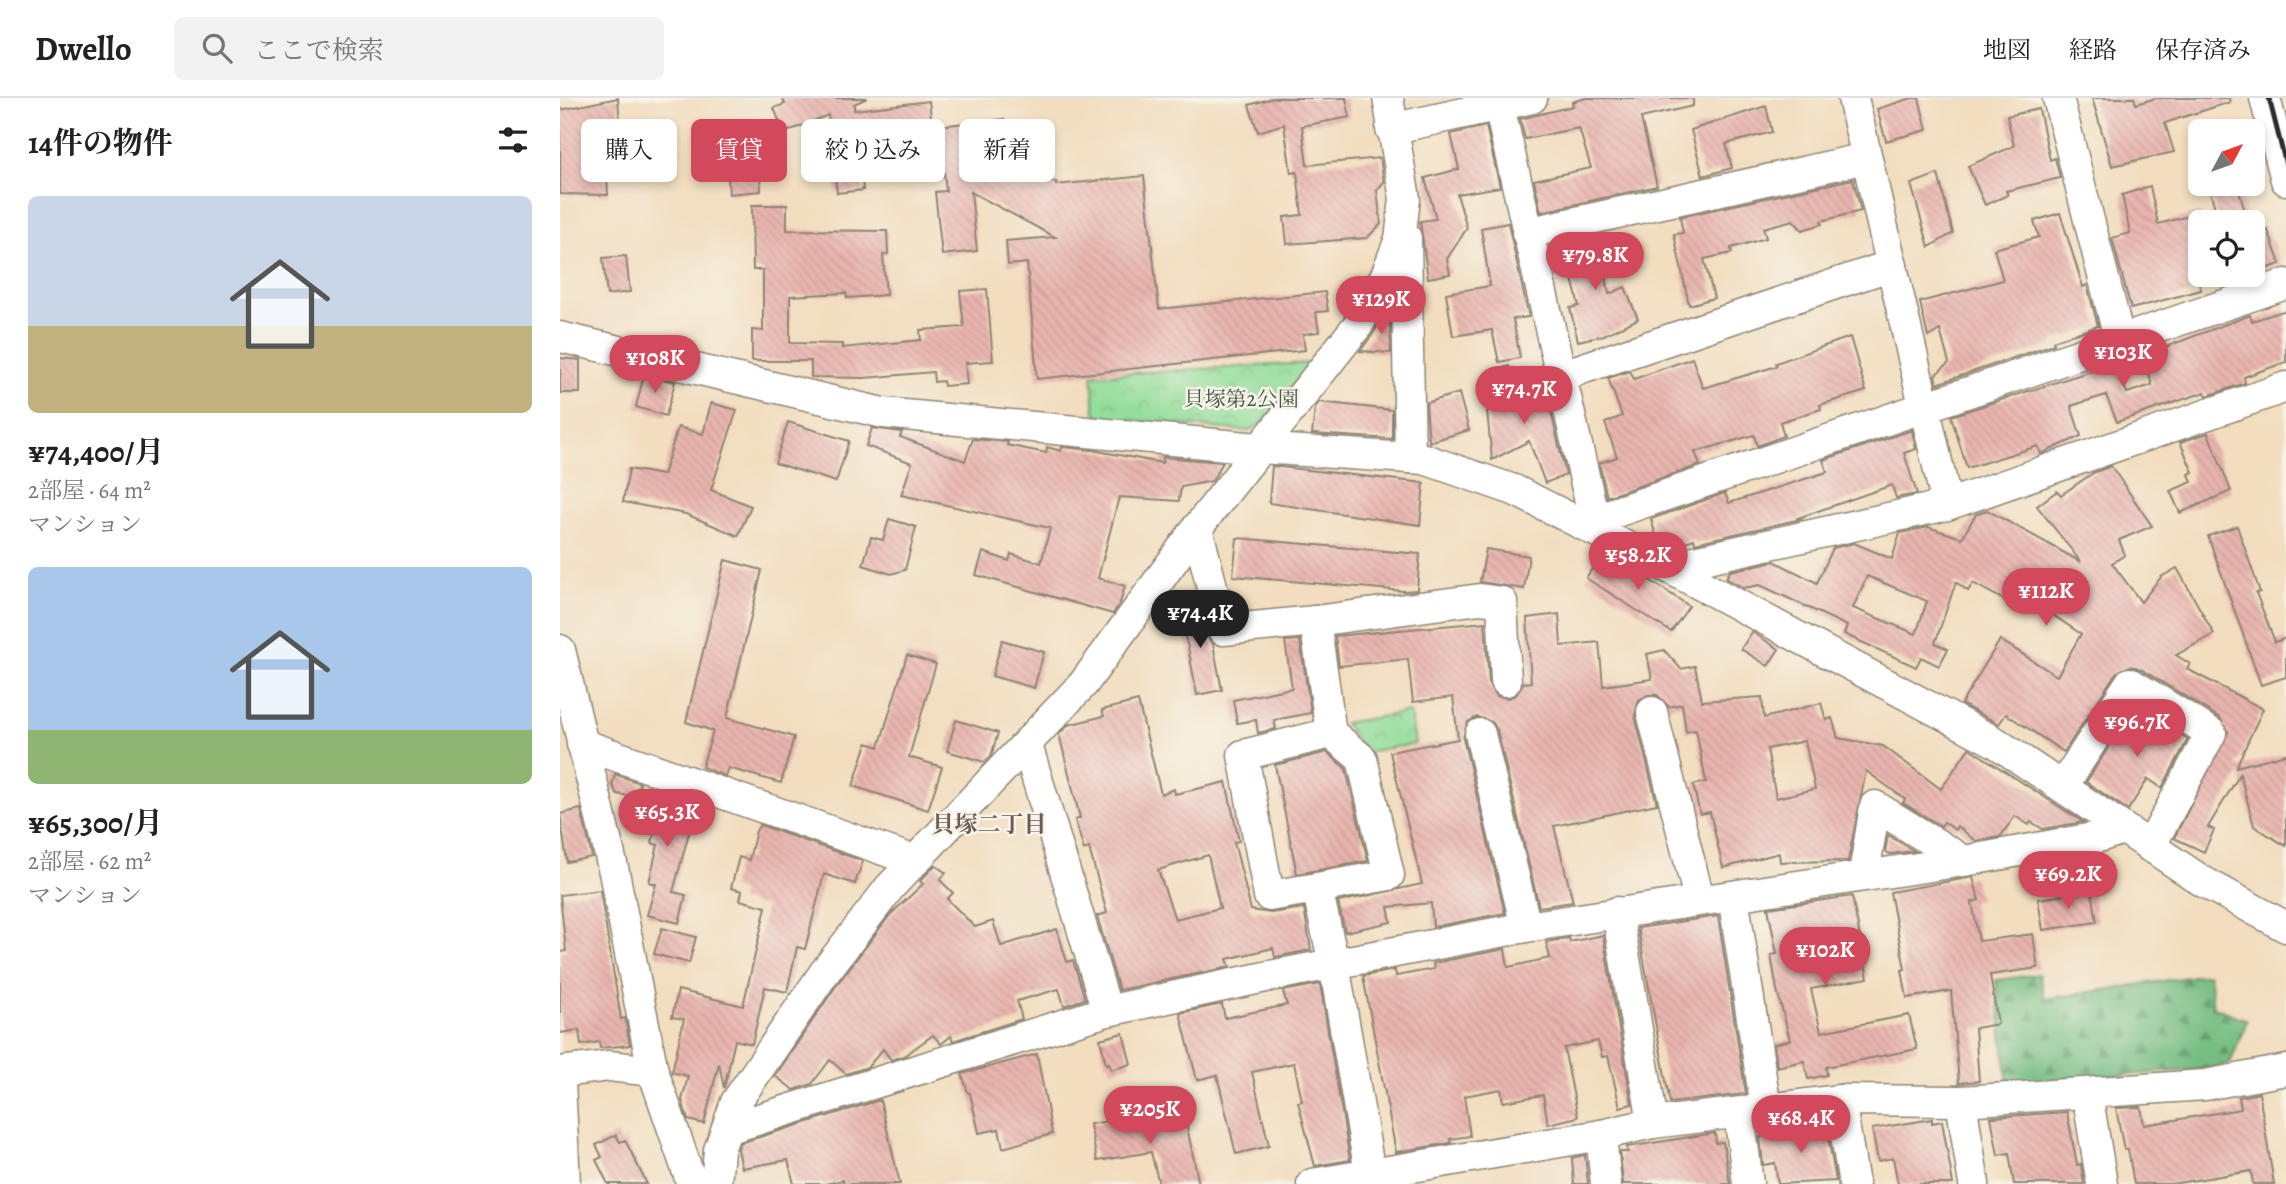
<!DOCTYPE html>
<html lang="ja">
<meta charset="utf-8">
<style>
body{margin:0;font-family:Alegreya,"Noto Serif JP",serif;background:#f2f2f2;color:#222;height:100vh;display:flex;flex-direction:column;font-size:26px;white-space:nowrap}
*{box-sizing:border-box;margin:0}
p{font-size:23px;color:#767676}
.icon{flex:none;width:38px;height:38px;fill:none;stroke:currentColor;stroke-width:2;stroke-linecap:round;stroke-linejoin:round}
.map{position:relative;flex:1;overflow:hidden}
.details{display:flex;flex-direction:column;background:#fff;width:560px}
.details>*{flex:none}
.top-card{position:absolute;left:21px;top:21px;width:665px;height:63px;display:flex;gap:14px}
.needle{width:46px;rotate:49deg}
.tools{position:absolute;left:1628px;top:21px;display:grid;gap:14px}
.tools a{display:grid;place-items:center;width:77px;height:77px;border-radius:10px;background:#fff;box-shadow:0 4px 10px #0003;font-size:35px}
.price{position:absolute;translate:-50% -60px;padding:0 16px;border-radius:24px;background:#d1495b;color:#fff;font-size:23px;line-height:46px;filter:drop-shadow(0 2px 4px #0008)}
.price::after{content:'';position:absolute;left:50%;top:42px;width:21px;height:16px;margin-left:-10px;background:inherit;clip-path:polygon(0 0,100% 0,50% 100%)}
.price.selected{background:#222;color:#fff}
ul{padding:0;list-style:none}
li{display:grid;align-content:center;gap:14px;height:371px;padding:0 28px}
li span{display:grid;place-items:center;height:217px;border-radius:10px;color:#555}
li>.icon{margin-inline-start:auto}
span .icon{width:126px;height:126px;fill:#fffc;stroke-width:1}
li b{font-size:30px}
h2{display:flex;justify-content:space-between;align-items:center;height:84px;padding:0 28px;font-size:30px}
.pill{padding:0 24px;border-radius:10px;background:#fff;box-shadow:0 4px 10px #0003;font-size:24px;line-height:63px}
.pill.selected{background:#d1495b;color:#fff}
header{display:flex;align-items:center;gap:42px;box-sizing:border-box;height:98px;padding:0 35px;background:#fff;border-bottom:2px solid #e0e0e0}
header strong{font-size:33px}
nav{display:flex;gap:38px;margin-inline-start:auto;font-size:24px}
.search{width:490px;height:63px;background:#f2f2f2;display:flex;align-items:center;gap:18px;box-sizing:border-box;padding:0 24px;border-radius:10px;color:#767676;font-size:26px}
main{display:flex;flex:1;min-height:0}
.map>svg:first-child{display:block}
.forest{fill:url(#forest-firs);stroke:#507456;stroke-width:2}
.park{fill:url(#park-crowns);stroke:#5f8462;stroke-width:2}
.building{fill:url(#building-back-hatch);fill-rule:evenodd}
.lines{fill:none;stroke-linecap:round;stroke-linejoin:round}
.minor-casing{stroke:#8e8474;stroke-width:33}
.minor{stroke:#fff;stroke-width:30}
.rail{stroke:#2b2b2b;stroke-width:5}
.labels{text-anchor:middle;dominant-baseline:central;stroke-width:5;stroke-linejoin:round;paint-order:stroke}
.park-label{font-size:21px;fill:#455847;stroke:#f7f3e8}
.neighbourhood-label{font-size:23px;font-weight:bold;fill:#6e5b59;stroke:#f7f3e8}
</style>
<header>
<strong>Dwello</strong>
<div class="search"><svg class="icon" aria-label="search" viewBox="0 0 24 24"><circle cx="10" cy="10" r="6"/><path d="M15 15l6 6"/></svg>ここで検索</div>
<nav><a>地図</a><a>経路</a><a>保存済み</a></nav>
</header>
<main>
<section class="details">
<h2>14件の物件<svg class="icon" aria-label="filters" viewBox="0 0 24 24"><path d="M4 7h16M4 17h16"/><circle cx="9" cy="7" r="2"/><circle cx="15" cy="17" r="2"/></svg></h2>
<ul>
<li><span style="background:linear-gradient(#c9d6e8 60%,#c2b280 0)"><svg class="icon" aria-label="home" viewBox="0 0 24 24"><path d="M3 11l9-7 9 7M6 9v11h12V9"/></svg></span><div><b>¥74,400/月</b><p>2部屋 · 64 m²</p><p>マンション</p></div></li>
<li><span style="background:linear-gradient(#a9c7e8 75%,#8fb573 0)"><svg class="icon" aria-label="home" viewBox="0 0 24 24"><path d="M3 11l9-7 9 7M6 9v11h12V9"/></svg></span><div><b>¥65,300/月</b><p>2部屋 · 62 m²</p><p>マンション</p></div></li>
</ul>
</section>
<div class="map">
<svg width="1726" height="1086" viewBox="0 0 1726 1086">
<defs>
<pattern id="forest-firs" width="22" height="20" patternUnits="userSpaceOnUse" patternTransform="scale(1.75)"><rect width="22" height="20" fill="#76bd82"/><path d="M5 1l3.5 6h-7zM16 11l3.5 6h-7z" fill="#619a6b"/></pattern>
<pattern id="park-crowns" width="20" height="18" patternUnits="userSpaceOnUse" patternTransform="scale(1.75)"><rect width="20" height="18" fill="#93de9a"/><path d="M2 6a3 3 0 1 1 6 0M12 15a3 3 0 1 1 6 0" fill="none" stroke="#7fbf85"/></pattern>
<pattern id="building-back-hatch" width="6" height="6" patternUnits="userSpaceOnUse" patternTransform="scale(1.75)"><rect width="6" height="6" fill="#e9b4ae"/><path d="M-1 5l2 2M0 0l6 6M5-1l2 2" fill="none" stroke="#c89b96"/></pattern>
</defs>
<rect width="100%" height="100%" fill="#f7f3e8"/>
<filter id="ink" filterUnits="userSpaceOnUse"><feTurbulence type="fractalNoise" baseFrequency=".0143" numOctaves="2"/><feDisplacementMap in="SourceGraphic" scale="14" xChannelSelector="R" yChannelSelector="G"/><feConvolveMatrix kernelMatrix="1 2 1 2 8 2 1 2 1" color-interpolation-filters="sRGB"/></filter>
<filter id="wash" filterUnits="userSpaceOnUse"><feTurbulence type="fractalNoise" baseFrequency=".00686" numOctaves="4" result="noise"/><feDisplacementMap in="SourceGraphic" scale="28" xChannelSelector="R" yChannelSelector="G"/><feGaussianBlur stdDeviation="1.57" result="paint"/><feColorMatrix in="noise" values="0 0 0 0 0 0 0 0 0 0 0 0 0 0 0 0 0 1.4 0 .05"/><feComposite in="paint" operator="in"/></filter>
<g filter="url(#wash)">
<rect width="100%" height="100%" fill="#f2ddbe"/>
<!-- forest -->
<polygon class="forest" points="1479,876 1485,901 1649,876 1653,909 1687,922 1670,966 1645,971 1448,986 1436,882"/>
<!-- park -->
<g class="park">
<polygon points="751,265 701,326 689,333 542,320 535,314 532,277"/>
<polygon points="850,614 855,646 806,654 784,625"/>
</g>
<g id="blocks">
<!-- building -->
<g class="building">
<polygon points="58,0 62,57 46,59 48,97 0,96 0,12"/>
<polygon points="222,0 307,0 294,6 294,12 369,3 374,43 299,51 303,92 277,95 268,17 224,35 214,10 225,6"/>
<polygon points="713,0 786,0 790,19 742,28 747,67 820,60 824,84 817,92 821,126 807,140 727,146 724,119 742,117 737,74 731,75 724,26 698,34 689,7"/>
<polygon points="1026,0 1133,0 1133,8 1081,20 1097,88 981,114 974,82 1031,70 1019,30 965,41 960,21 1013,8 1012,4"/>
<polygon points="1352,0 1359,0 1367,32 1326,43 1317,11"/>
<polygon points="1532,0 1574,0 1576,6 1596,0 1669,0 1670,4 1605,25 1614,54 1552,68"/>
<polygon points="1206,8 1212,34 1166,46 1172,70 1143,78 1131,32"/>
<polygon points="1479,11 1490,62 1495,60 1500,80 1446,93 1448,97 1425,107 1408,68 1454,48 1447,18"/>
<polygon points="444,21 447,54 486,50 489,84 496,84 496,87 584,78 599,211 765,194 768,213 756,214 759,234 743,236 745,252 477,281 467,165 448,167 446,143 495,139 411,94 417,153 382,157 375,94 386,93 379,28"/>
<polygon points="170,23 173,54 147,56 144,25"/>
<polygon points="926,28 940,89 897,96 907,130 887,161 890,176 868,180 860,123 876,121 865,80 899,71 891,36"/>
<polygon points="199,61 201,93 169,96 167,64"/>
<polygon points="1378,76 1393,135 1369,149 1351,86"/>
<polygon points="1293,81 1301,113 1261,123 1262,126 1242,132 1233,122 1203,130 1206,140 1171,150 1172,155 1144,161 1154,200 1129,207 1114,136 1123,135 1120,119"/>
<polygon points="1648,86 1677,86 1688,124 1659,124"/>
<polygon points="1590,88 1598,126 1640,115 1640,141 1628,145 1641,192 1571,211 1552,140 1570,135 1562,97"/>
<polygon points="192,107 227,107 227,132 327,133 328,156 323,157 326,197 287,200 286,195 230,198 230,245 282,246 282,250 361,242 360,232 404,229 400,193 427,191 433,263 405,265 407,286 384,288 383,283 374,284 373,274 304,280 251,279 251,263 192,263 192,232 203,233 203,172 193,172"/>
<polygon points="1500,115 1523,189 1527,187 1538,228 1493,243 1494,246 1377,286 1375,277 1389,265 1380,232 1368,239 1360,204 1443,182 1434,151 1479,139 1474,123"/>
<polygon points="948,125 969,219 953,221 960,260 939,264 932,232 893,238 886,195 930,188 921,130"/>
<polygon points="1708,132 1720,166 1692,176 1692,137"/>
<polygon points="1039,137 1049,196 1065,189 1078,221 1044,237 1018,243 1010,210 1019,208 1003,145"/>
<polygon points="66,158 70,194 47,197 43,160"/>
<polygon points="830,206 831,255 800,253 813,236"/>
<polygon points="1726,212 1726,264 1684,279 1685,285 1647,298 1645,294 1557,324 1546,297 1511,308 1521,338 1481,356 1478,348 1407,370 1391,318 1556,265 1567,295 1592,287 1584,257 1690,217 1692,223"/>
<polygon points="1290,239 1306,293 1260,307 1261,311 1220,324 1224,338 1197,348 1194,337 1135,354 1140,367 1047,399 1039,365 1057,359 1045,325 1062,318 1048,280 1070,273 1074,281 1132,260 1143,290 1217,268 1216,265"/>
<polygon points="0,260 20,262 20,295 0,295"/>
<polygon points="949,268 961,305 987,297 1006,377 985,385 969,343 932,362 927,313 941,307 930,274"/>
<polygon points="84,277 115,284 106,318 76,309"/>
<polygon points="899,295 909,332 869,344 866,305"/>
<polygon points="759,304 832,312 832,341 752,336 755,310"/>
<polygon points="151,305 177,312 151,392 191,408 178,438 126,416 63,404 69,371 103,377 118,329 143,336"/>
<polygon points="228,324 289,343 276,384 215,365"/>
<polygon points="312,330 342,334 340,339 405,363 413,341 448,344 447,347 486,355 487,349 501,353 502,349 532,352 602,365 603,359 663,364 652,383 621,389 619,403 559,399 538,480 565,488 560,505 553,516 416,477 423,454 449,463 451,456 481,465 490,430 341,397 352,365 306,348"/>
<polygon points="1352,332 1356,351 1344,355 1357,396 1336,400 1332,387 1238,420 1241,421 1135,445 1134,441 1107,450 1098,445 1091,421 1165,395 1169,405 1267,374 1263,362"/>
<polygon points="1648,335 1671,393 1620,415 1610,393 1632,384 1629,376 1633,374 1620,344"/>
<polygon points="712,368 864,385 860,427 709,405"/>
<path d="M 1551,368 L 1592,428 L 1559,442 L 1565,457 L 1552,465 L 1581,504 L 1601,479 L 1617,470 L 1654,536 L 1616,557 L 1630,566 L 1627,571 L 1703,611 L 1676,669 L 1726,656 L 1726,748 L 1694,728 L 1680,676 L 1648,729 L 1654,732 L 1644,754 L 1614,740 L 1668,634 L 1660,620 L 1579,570 L 1570,568 L 1556,575 L 1504,654 L 1446,616 L 1439,626 L 1401,606 L 1440,542 L 1497,578 L 1521,536 L 1472,503 L 1466,514 L 1413,485 L 1408,493 L 1396,484 L 1375,545 L 1388,551 L 1379,568 L 1361,559 L 1356,569 L 1284,536 L 1287,528 L 1228,500 L 1200,487 L 1184,490 L 1166,480 L 1170,473 L 1214,463 L 1257,485 L 1273,450 L 1294,445 L 1332,461 L 1340,435 L 1368,429 L 1402,440 L 1416,416 L 1427,412 L 1521,464 L 1477,408 L 1497,393 L 1501,397 L 1533,375 ZM 1307,478 L 1367,503 L 1356,536 L 1293,510 Z"/>
<polygon points="329,421 356,429 345,472 331,476 303,467 311,439 323,442"/>
<polygon points="1677,428 1700,494 1696,495 1715,544 1726,540 1726,579 1701,587 1648,438"/>
<polygon points="677,440 860,456 857,492 844,493 673,478"/>
<polygon points="926,451 969,458 964,491 920,484"/>
<polygon points="1042,456 1076,473 1129,508 1111,534 1026,480"/>
<polygon points="165,462 202,472 167,620 234,639 221,685 168,670 165,678 142,669 153,633 126,624"/>
<polygon points="638,504 646,537 653,546 662,592 637,597 628,549 616,510"/>
<path d="M 999,516 L 1001,548 L 1039,544 L 1043,588 L 1092,581 L 1087,556 L 1104,552 L 1121,571 L 1135,568 L 1142,603 L 1202,599 L 1204,620 L 1261,605 L 1266,622 L 1272,620 L 1278,640 L 1323,648 L 1381,691 L 1409,650 L 1523,724 L 1483,731 L 1471,724 L 1469,727 L 1455,718 L 1440,739 L 1416,743 L 1397,728 L 1395,732 L 1384,724 L 1381,728 L 1343,705 L 1345,701 L 1306,673 L 1288,763 L 1220,764 L 1219,755 L 1163,770 L 1150,714 L 1140,716 L 1133,687 L 1146,684 L 1136,632 L 1126,634 L 1122,606 L 1109,609 L 1097,597 L 1088,597 L 1079,602 L 1075,618 L 1097,706 L 994,728 L 1013,804 L 979,809 L 937,632 L 932,624 L 917,619 L 908,624 L 903,640 L 945,815 L 873,829 L 871,805 L 828,809 L 831,824 L 785,834 L 778,804 L 862,786 L 830,654 L 898,641 L 893,599 L 853,604 L 848,561 L 779,568 L 775,538 L 925,524 L 929,585 L 937,598 L 948,600 L 956,597 L 963,585 L 971,584 L 967,520 ZM 1245,643 L 1255,691 L 1216,700 L 1207,651 Z"/>
<polygon points="1192,534 1219,551 1208,568 1181,551"/>
<polygon points="442,542 484,554 474,590 432,578"/>
<polygon points="740,542 751,615 714,622 716,631 698,635 696,622 677,625 673,602 732,590 725,543"/>
<polygon points="347,557 376,566 349,659 382,669 368,712 293,688 307,645 319,649"/>
<path d="M 578,603 L 601,696 L 614,691 L 615,696 L 666,684 L 679,743 L 674,744 L 691,812 L 711,815 L 744,810 L 751,852 L 715,859 L 713,850 L 667,861 L 670,869 L 559,892 L 537,818 L 547,815 L 529,750 L 524,752 L 515,722 L 520,720 L 499,636 L 508,627 L 544,618 L 542,612 ZM 648,757 L 660,810 L 615,821 L 598,772 Z"/>
<polygon points="1575,609 1628,641 1602,690 1588,681 1568,712 1526,684"/>
<polygon points="396,622 438,635 431,658 424,664 387,653"/>
<polygon points="767,654 786,671 808,763 737,776 715,667"/>
<polygon points="55,676 80,685 75,699 57,696 52,687"/>
<polygon points="88,689 137,705 113,794 126,797 119,825 87,817 96,786 89,784 98,747 92,745 95,733 78,729"/>
<polygon points="21,711 32,759 7,764 0,716"/>
<polygon points="200,727 303,763 295,786 264,776 245,851 237,849 227,894 205,889 192,946 175,942 164,990 159,965 144,1026 128,1022 122,1002 128,978 112,974 124,921 112,919 118,892 183,908 206,809 180,802 182,793 171,790 179,759 189,762 196,733"/>
<polygon points="1328,737 1354,753 1330,756 1325,753"/>
<polygon points="375,767 386,775 380,782 393,795 387,801 415,829 433,823 441,848 497,831 507,864 513,862 525,901 504,908 499,891 457,903 462,921 393,943 391,938 381,946 373,937 344,958 331,962 323,951 308,969 286,976 270,962 252,986 234,992 215,978 278,885 330,817 363,786 360,783"/>
<polygon points="1413,779 1419,802 1412,804 1419,843 1473,836 1478,870 1430,877 1438,926 1415,930 1419,983 1399,985 1391,893 1347,900 1342,872 1345,871 1330,794"/>
<polygon points="40,792 61,921 65,920 70,947 40,950 39,944 21,947 19,932 0,935 0,854 6,853 0,797"/>
<polygon points="1532,793 1537,824 1483,832 1478,801"/>
<polygon points="1292,798 1308,880 1251,891 1261,934 1349,917 1357,951 1266,969 1267,977 1248,981 1244,963 1217,969 1214,946 1230,942 1217,892 1211,857 1217,856 1208,810"/>
<polygon points="1158,818 1186,996 1110,1005 1078,830"/>
<polygon points="102,830 136,839 129,865 94,856"/>
<polygon points="1043,837 1072,1006 1060,1009 1048,958 1042,959 1038,943 1004,950 1018,1019 988,1026 983,997 943,1004 941,991 904,998 910,1038 890,1041 891,1045 836,1054 803,878 835,872 836,878 874,871 873,865 945,851 948,869 990,860 986,844 1009,840 1010,844"/>
<polygon points="760,886 790,1062 755,1068 738,1004 742,1003 734,965 692,974 709,1048 676,1056 657,977 637,982 620,915 662,906 665,920 727,907 723,893"/>
<polygon points="563,935 571,966 551,972 549,965 546,966 540,941"/>
<polygon points="477,956 492,1036 443,1050 439,1031 419,1035 410,995 408,995 402,976"/>
<polygon points="1699,995 1714,1086 1693,1086 1691,1073 1612,1086 1574,1086 1568,1051 1564,1052 1556,1010 1581,1009 1584,1027 1681,1011 1679,999"/>
<polygon points="320,1002 340,1086 284,1086 283,1082 265,1086 234,1086 228,1062 182,1070 178,1051 180,1045"/>
<polygon points="1507,1014 1517,1067 1521,1066 1524,1086 1454,1086 1449,1055 1438,1057 1431,1019"/>
<polygon points="624,1015 639,1086 599,1086 591,1054 537,1063 530,1026 561,1021 562,1029"/>
<polygon points="1265,1021 1276,1083 1218,1086 1215,1065 1203,1067 1200,1039 1243,1034 1242,1024"/>
<polygon points="1372,1021 1372,1025 1382,1023 1393,1086 1338,1086 1333,1060 1318,1063 1312,1031"/>
<polygon points="1155,1035 1156,1045 1163,1044 1170,1086 1063,1086 1060,1054 1068,1054 1067,1049"/>
<polygon points="56,1037 60,1044 65,1042 87,1086 48,1086 36,1062 42,1059 36,1047"/>
<polygon points="1025,1057 1028,1086 1014,1086 1012,1060"/>
</g>
</g>
</g>
<g filter="url(#ink)">
<use href="#blocks" fill-opacity="0" stroke="#8e8474" stroke-width="2"/>
<g class="lines">
<defs>
<g id="minor">
<polyline points="1293,0 1387,407"/>
<polyline points="1498,0 1559,240"/>
<polyline points="1705,0 1726,82"/>
<polyline points="939,8 1034,421"/>
<polyline points="831,31 972,0"/>
<polyline points="967,135 1306,60"/>
<polyline points="846,140 850,360"/>
<polyline points="0,239 323,315 698,350 864,361 954,392 1107,469 1435,644 1642,783 1726,829"/>
<polyline points="1000,278 1332,167"/>
<polyline points="1021,426 1726,186"/>
<polyline points="637,430 663,532 755,523 771,635 802,661 829,777 757,790"/>
<polyline points="1107,469 1387,407 1726,289"/>
<polyline points="755,523 920,501 942,504 946,583"/>
<polyline points="0,552 54,774 93,973 132,1086"/>
<polyline points="1092,614 1139,801"/>
<polyline points="771,635 683,657 709,798 757,790 774,866 810,1075"/>
<polyline points="920,636 966,829"/>
<polyline points="22,646 355,763"/>
<polyline points="467,647 547,913"/>
<polyline points="1502,689 1570,585 1651,635 1590,749"/>
<polyline points="1304,776 1315,708 1404,763"/>
<polyline points="1173,798 1206,1011"/>
<polyline points="1057,814 1093,1025"/>
<polyline points="0,974 49,968 93,973"/>
<polyline points="0,983 5,1086"/>
<polyline points="1527,995 1542,1086"/>
<polyline points="1280,1002 1294,1086"/>
<polyline points="1401,1003 1414,1086"/>
<polyline points="1179,1015 1188,1086"/>
<polyline points="167,1031 547,913 710,878 966,829 1404,763 1539,739 1563,731"/>
<polyline points="1041,1037 1046,1086"/>
<polyline points="156,1086 159,1052 176,1004 264,875 330,789 524,585 637,430 798,227 826,177 840,141 845,101 828,0"/>
<polyline points="752,1086 1041,1037 1093,1025 1206,1011 1280,1002 1401,1003 1645,987 1726,972"/>
</g>
</defs>
<!-- minor casing -->
<use href="#minor" class="minor-casing"/>
<!-- minor -->
<use href="#minor" class="minor"/>
<!-- rail -->
<polyline class="rail" points="1709,0 1726,67"/>
</g>
</g>
<g class="labels">
<!-- park labels -->
<g class="park-label">
<text x="681" y="301">貝塚第2公園</text>
</g>
<!-- neighbourhood labels -->
<g class="neighbourhood-label">
<text x="429" y="726">貝塚二丁目</text>
</g>
</g>
</svg>
<div class="tools">
<a><svg class="needle" viewBox="-14 -14 28 28"><path d="M0-13l5 13h-10z" fill="#e53935"/><path d="M0 13l5-13h-10z" fill="#767676"/></svg></a>
<a><svg class="icon" aria-label="locate" viewBox="0 0 24 24"><circle cx="12" cy="12" r="6"/><path d="M12 2v4M12 18v4M2 12h4M18 12h4"/></svg></a>
</div>
<b class="price" style="left:1035px;top:194px">¥79.8K</b>
<b class="price" style="left:821px;top:238px">¥129K</b>
<b class="price" style="left:1563px;top:291px">¥103K</b>
<b class="price" style="left:95px;top:297px">¥108K</b>
<b class="price" style="left:964px;top:328px">¥74.7K</b>
<b class="price" style="left:1078px;top:494px">¥58.2K</b>
<b class="price" style="left:1486px;top:530px">¥112K</b>
<b class="price selected" style="left:640px;top:552px">¥74.4K</b>
<b class="price" style="left:1577px;top:661px">¥96.7K</b>
<b class="price" style="left:107px;top:751px">¥65.3K</b>
<b class="price" style="left:1508px;top:813px">¥69.2K</b>
<b class="price" style="left:1265px;top:889px">¥102K</b>
<b class="price" style="left:590px;top:1048px">¥205K</b>
<b class="price" style="left:1241px;top:1057px">¥68.4K</b>
<div class="top-card">
<a class="pill">購入</a>
<a class="pill selected">賃貸</a>
<a class="pill">絞り込み</a>
<a class="pill">新着</a>
</div>
</div>
</main>
